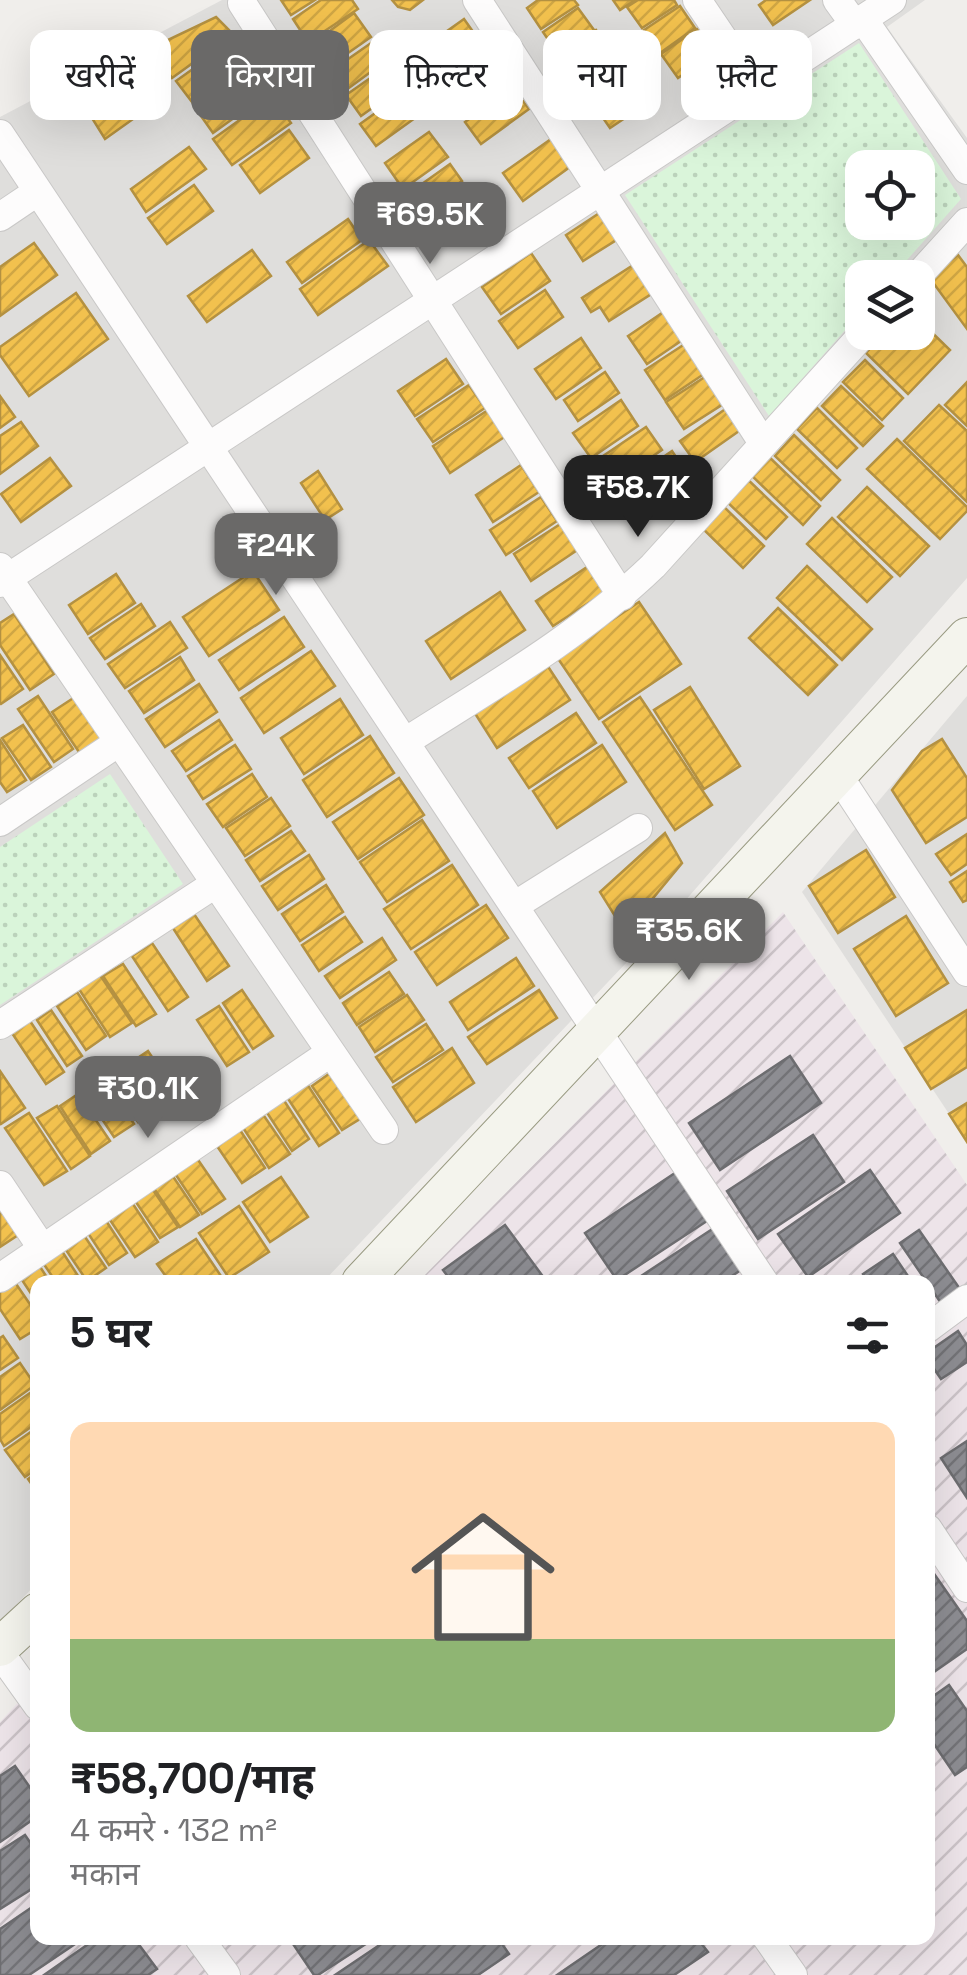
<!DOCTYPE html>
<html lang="hi">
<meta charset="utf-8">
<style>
body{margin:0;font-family:"Space Grotesk","Noto Sans Devanagari",sans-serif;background:#f6f6f6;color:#202124;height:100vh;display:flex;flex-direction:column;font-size:38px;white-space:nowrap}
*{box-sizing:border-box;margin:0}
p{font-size:32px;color:#757577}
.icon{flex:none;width:55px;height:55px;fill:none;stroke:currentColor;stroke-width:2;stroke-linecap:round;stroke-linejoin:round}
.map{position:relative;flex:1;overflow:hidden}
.side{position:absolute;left:30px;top:1275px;width:905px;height:670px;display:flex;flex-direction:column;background:#fff;border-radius:20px;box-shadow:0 10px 40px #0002}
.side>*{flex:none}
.guide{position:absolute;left:30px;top:30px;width:908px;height:90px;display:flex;gap:20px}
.buttons{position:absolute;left:845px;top:150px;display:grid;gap:20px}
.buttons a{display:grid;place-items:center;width:90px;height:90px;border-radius:20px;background:#fff;box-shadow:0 10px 40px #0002;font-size:50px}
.price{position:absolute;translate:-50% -85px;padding:0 22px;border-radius:20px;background:#6a6968;color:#fff;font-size:32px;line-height:65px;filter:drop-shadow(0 2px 5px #0008)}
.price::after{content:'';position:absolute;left:50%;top:60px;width:30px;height:22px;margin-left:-15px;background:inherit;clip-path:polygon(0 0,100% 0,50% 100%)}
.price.active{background:#222;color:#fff}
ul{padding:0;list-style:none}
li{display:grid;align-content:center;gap:20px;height:530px;padding:0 40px}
li span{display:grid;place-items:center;height:310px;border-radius:20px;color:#555}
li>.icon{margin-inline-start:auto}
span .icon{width:180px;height:180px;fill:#fffc;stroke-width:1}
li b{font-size:42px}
h2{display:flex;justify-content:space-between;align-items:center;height:120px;padding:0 40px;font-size:42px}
.chip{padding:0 35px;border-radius:20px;background:#fff;box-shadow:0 10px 40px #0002;font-size:35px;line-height:90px}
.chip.active{background:#6a6968;color:#fff}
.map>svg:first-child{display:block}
.residential{fill:#dfdedc;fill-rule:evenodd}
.industrial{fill:url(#industrial-furrows)}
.park{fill:url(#park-dots);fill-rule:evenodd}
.homes{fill:url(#homes-hatch);stroke:#b49141;stroke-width:2.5}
.industry{fill:url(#industry-hatch);stroke:#6d6d70;stroke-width:2.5}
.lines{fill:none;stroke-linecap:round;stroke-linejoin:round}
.street-casing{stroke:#c9c8c7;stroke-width:30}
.secondary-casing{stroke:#999a82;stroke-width:40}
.street{stroke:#fdfcfc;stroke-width:28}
.secondary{stroke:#f4f4ed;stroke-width:38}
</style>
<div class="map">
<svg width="967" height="1975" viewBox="0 0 967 1975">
<defs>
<pattern id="industrial-furrows" width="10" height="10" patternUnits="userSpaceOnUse" patternTransform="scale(2.5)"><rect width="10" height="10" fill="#ede4e9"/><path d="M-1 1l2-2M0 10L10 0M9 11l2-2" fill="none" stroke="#cbc3c8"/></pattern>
<pattern id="park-dots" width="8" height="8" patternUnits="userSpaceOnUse" patternTransform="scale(2.5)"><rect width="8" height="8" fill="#daf5da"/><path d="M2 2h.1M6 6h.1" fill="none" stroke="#bbd2bb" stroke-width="1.8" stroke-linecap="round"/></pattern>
<pattern id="homes-hatch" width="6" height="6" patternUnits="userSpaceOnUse" patternTransform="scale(2.5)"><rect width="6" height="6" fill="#f2c14e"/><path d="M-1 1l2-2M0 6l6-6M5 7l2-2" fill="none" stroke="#cfa644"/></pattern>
<pattern id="industry-hatch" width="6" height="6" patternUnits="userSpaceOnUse" patternTransform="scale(2.5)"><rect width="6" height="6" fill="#8d8d92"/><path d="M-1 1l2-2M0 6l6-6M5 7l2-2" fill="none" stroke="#737377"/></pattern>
</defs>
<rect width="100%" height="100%" fill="#f0eeeb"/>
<!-- residential -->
<g class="residential">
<path d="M 222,0 L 925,0 L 887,27 L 967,138 L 967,578 L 684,902 L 323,1282 L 38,1282 L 37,1583 L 0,1622 L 0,117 ZM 862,168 L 918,168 L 918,222 L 862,222 ZM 862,278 L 918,278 L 918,332 L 862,332 Z"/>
<polygon points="967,696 967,1141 802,892"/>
</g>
<!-- industrial -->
<polygon class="industrial" points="783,912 967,1185 967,1975 0,1975 0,1722 37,1682 38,1938 928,1938 928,1282 418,1282"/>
<!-- park -->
<g class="park">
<path d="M 859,43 L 961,199 L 892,277 L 862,278 L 862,311 L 769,416 L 625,195 ZM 862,168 L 918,168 L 918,222 L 862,222 Z"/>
<polygon points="110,774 183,884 0,1005 0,847"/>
</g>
<!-- homes -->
<g class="homes">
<polygon points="281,0 315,0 291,15"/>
<polygon points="321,0 352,0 358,9 308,42 293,19"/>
<polygon points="392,0 423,0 410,10 398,7"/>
<polygon points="538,0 574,0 578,5 541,29 527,8"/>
<polygon points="613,0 635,0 620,10"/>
<polygon points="638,0 674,0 677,5 642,28 627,7"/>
<polygon points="766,0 810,0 773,25 759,5"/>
<polygon points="680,6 695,28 660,53 644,30"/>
<polygon points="578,8 594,30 558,54 543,32"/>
<polygon points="354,13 371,37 328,67 312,44"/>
<polygon points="216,17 233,34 172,78 151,48"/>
<polygon points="464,19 481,43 426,82 409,58"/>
<polygon points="697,29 714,53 678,78 661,54"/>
<polygon points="596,30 611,51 574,77 559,55"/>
<polygon points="232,41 247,63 192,102 176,81"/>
<polygon points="374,41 387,60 342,93 328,73"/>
<polygon points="480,46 490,59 447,90 437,77"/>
<polygon points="612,53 627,76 590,101 575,78"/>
<polygon points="496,60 512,82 461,118 445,96"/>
<polygon points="129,61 161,99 105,139 77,94"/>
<polygon points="389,65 403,86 361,116 346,95"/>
<polygon points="251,66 270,92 213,133 194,106"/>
<polygon points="631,75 649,102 610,128 592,102"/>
<polygon points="413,86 429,108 376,146 360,124"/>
<polygon points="513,88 529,109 481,144 465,122"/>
<polygon points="272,97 291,123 232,165 213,139"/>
<polygon points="289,130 309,158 260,193 240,165"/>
<polygon points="429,132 448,157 403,189 385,163"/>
<polygon points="551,139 570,167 523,201 503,173"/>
<polygon points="189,147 206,169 146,212 131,189"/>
<polygon points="450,164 462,181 417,213 405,196"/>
<polygon points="194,185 213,211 167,244 148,218"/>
<polygon points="476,192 490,212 447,243 432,223"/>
<polygon points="601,212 618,239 583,261 566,235"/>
<polygon points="348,219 362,240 302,283 287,262"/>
<polygon points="369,240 388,266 318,315 300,289"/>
<polygon points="34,243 57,275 0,316 0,267"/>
<polygon points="252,250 271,276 207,322 188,296"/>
<polygon points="531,253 550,281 501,314 482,287"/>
<polygon points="958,255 967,267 967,329 929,277"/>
<polygon points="638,262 656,291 609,321 600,307 591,312 582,298"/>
<polygon points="545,290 563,317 518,348 499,321"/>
<polygon points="76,293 108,339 29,396 0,355 0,347"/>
<polygon points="665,311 684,339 647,364 628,336"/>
<polygon points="918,319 950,350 908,394 866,353 885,332 918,332"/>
<polygon points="581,338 601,368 556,399 535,369"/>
<polygon points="688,342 707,372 665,400 645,370"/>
<polygon points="446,359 463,384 415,416 398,391"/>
<polygon points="865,360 903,398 882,420 843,382"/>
<polygon points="605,372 619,393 578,421 564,400"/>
<polygon points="711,373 728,401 684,429 666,402"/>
<polygon points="967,382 967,426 945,405"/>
<polygon points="469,385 485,408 433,442 417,419"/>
<polygon points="841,386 883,426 863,446 822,406"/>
<polygon points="0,396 15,417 0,428"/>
<polygon points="621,400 638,426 591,458 573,433"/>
<polygon points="734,403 749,424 695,462 680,441"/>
<polygon points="939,405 967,431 967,502 904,441"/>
<polygon points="817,408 857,448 837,468 797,429"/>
<polygon points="488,410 506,436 450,473 433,446"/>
<polygon points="21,422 38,446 0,474 0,436"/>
<polygon points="646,427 662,450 610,485 594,462"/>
<polygon points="794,435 840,480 821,500 775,456"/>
<polygon points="897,439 967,507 967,511 940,539 867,469"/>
<polygon points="672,451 696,487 642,523 618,488"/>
<polygon points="766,454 820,506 803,525 749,473"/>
<polygon points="50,458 71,486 21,522 1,494"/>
<polygon points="521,465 539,492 493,522 476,495"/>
<polygon points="318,471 342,509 325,520 301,483"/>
<polygon points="744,476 787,517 766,539 723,498"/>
<polygon points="867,487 929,546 900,576 838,517"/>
<polygon points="541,497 557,521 506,555 490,530"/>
<polygon points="720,503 764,546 743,568 699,525"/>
<polygon points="832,518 892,577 867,602 807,544"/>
<polygon points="562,523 579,549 531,581 514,554"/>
<polygon points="593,563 610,589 553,626 536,601"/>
<polygon points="807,566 872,629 842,660 777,598"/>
<polygon points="253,571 279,610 209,656 183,617"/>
<polygon points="116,574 135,603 88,634 69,605"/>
<polygon points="500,592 525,630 451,679 426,641"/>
<polygon points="639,602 681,664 599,719 557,657"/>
<polygon points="141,604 155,626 105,659 90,638"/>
<polygon points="778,608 837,665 808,695 749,638"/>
<polygon points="14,614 54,674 30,690 0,645 0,623"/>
<polygon points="284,617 304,647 239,690 219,660"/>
<polygon points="170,622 187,648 125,688 108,664"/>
<polygon points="311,651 335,686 264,733 241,698"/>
<polygon points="0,655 23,689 1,704 0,703"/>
<polygon points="180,657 194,680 144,713 129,691"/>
<polygon points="543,659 570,700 497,748 471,707"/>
<polygon points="199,684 217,712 165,747 146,719"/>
<polygon points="690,687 740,766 704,789 654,710"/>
<polygon points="38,696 73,749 54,762 18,709"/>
<polygon points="75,697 103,740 81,755 52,712"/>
<polygon points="640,697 712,805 675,830 603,722"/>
<polygon points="340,699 363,735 304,774 281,738"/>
<polygon points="576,713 596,743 529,788 509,758"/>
<polygon points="219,720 232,740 186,771 172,751"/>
<polygon points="23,725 51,767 31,780 2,738"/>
<polygon points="370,736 394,773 327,817 303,780"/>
<polygon points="942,739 967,778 967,817 926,843 892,790 922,751"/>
<polygon points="0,740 26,780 7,792 0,782"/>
<polygon points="235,745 251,769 203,799 188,776"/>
<polygon points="602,745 626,782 557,828 533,791"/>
<polygon points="252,774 267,797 223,827 207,804"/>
<polygon points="399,778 424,815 358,859 333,822"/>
<polygon points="271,798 290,826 245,856 226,828"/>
<polygon points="422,820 449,861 387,902 360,862"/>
<polygon points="291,831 305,851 260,881 246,860"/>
<polygon points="665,833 682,863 625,932 600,892"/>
<polygon points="967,834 967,864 951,875 936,854"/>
<polygon points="866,850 895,897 838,933 809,886"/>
<polygon points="309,855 324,879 278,910 262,886"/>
<polygon points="452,865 478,905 411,949 384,909"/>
<polygon points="967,871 967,900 963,902 950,882"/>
<polygon points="326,885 343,912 300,941 282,914"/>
<polygon points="486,905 508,938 437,985 415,952"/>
<polygon points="194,914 229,966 207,981 173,928"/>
<polygon points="906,916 948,983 896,1016 854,949"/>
<polygon points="345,917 362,942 319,971 302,945"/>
<polygon points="382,938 396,960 340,998 325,976"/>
<polygon points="152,943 188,997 168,1011 132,956"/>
<polygon points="516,958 534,986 468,1030 450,1002"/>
<polygon points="123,964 156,1014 136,1026 103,976"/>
<polygon points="389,972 404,994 357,1025 343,1003"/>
<polygon points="100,975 132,1023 110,1037 79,989"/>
<polygon points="242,990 273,1036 253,1049 223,1003"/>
<polygon points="539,990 557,1018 487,1064 468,1037"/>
<polygon points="77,992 106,1036 86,1050 57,1006"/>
<polygon points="407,995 424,1020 375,1052 359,1027"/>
<polygon points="219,1006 249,1052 227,1066 197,1020"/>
<polygon points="51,1010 82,1056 67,1066 37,1020"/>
<polygon points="967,1010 967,1067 931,1089 905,1048"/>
<polygon points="30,1021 64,1072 46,1084 12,1033"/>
<polygon points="426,1024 443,1050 393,1082 376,1057"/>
<polygon points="452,1048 474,1083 416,1122 393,1087"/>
<polygon points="148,1051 179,1098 161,1110 130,1063"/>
<polygon points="127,1066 156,1110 138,1122 109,1078"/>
<polygon points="0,1071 25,1108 1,1124 0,1122"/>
<polygon points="333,1071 363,1117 342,1130 312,1086"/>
<polygon points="104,1079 134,1124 114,1137 84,1092"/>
<polygon points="307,1084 339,1133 319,1146 287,1097"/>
<polygon points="78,1094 110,1141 91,1154 60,1106"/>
<polygon points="283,1099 309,1139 292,1151 266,1111"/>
<polygon points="967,1103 967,1142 949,1114"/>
<polygon points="57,1106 90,1156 71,1169 37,1118"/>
<polygon points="29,1113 67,1171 44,1185 5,1128"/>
<polygon points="262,1113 290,1154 269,1168 242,1126"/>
<polygon points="238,1127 265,1168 242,1183 215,1143"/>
<polygon points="194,1154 225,1199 202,1214 172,1169"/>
<polygon points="170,1172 199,1215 180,1227 151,1184"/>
<polygon points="281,1177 308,1217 270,1242 243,1202"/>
<polygon points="147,1181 178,1227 160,1238 130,1193"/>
<polygon points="0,1191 26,1230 0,1247"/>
<polygon points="127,1195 158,1242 135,1257 104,1211"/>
<polygon points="239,1206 269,1252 229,1278 199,1233"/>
<polygon points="101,1213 127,1253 109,1265 82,1224"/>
<polygon points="79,1228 106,1268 87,1281 60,1241"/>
<polygon points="196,1239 225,1282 170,1282 157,1264"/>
<polygon points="56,1242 82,1282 56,1282 37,1254"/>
<polygon points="33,1256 50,1282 38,1282 38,1304 14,1268"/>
<polygon points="12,1278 38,1316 38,1328 20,1339 0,1309 0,1286"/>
<polygon points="3,1336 18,1358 0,1370 0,1338"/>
<polygon points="20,1363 35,1385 0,1410 0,1377"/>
<polygon points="37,1388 38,1422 4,1446 0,1439 0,1414"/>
<polygon points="38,1427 38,1468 25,1477 5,1450"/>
<polygon points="38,1472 38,1493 28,1479"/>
</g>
<!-- industry -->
<g class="industry">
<polygon points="790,1056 821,1103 720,1170 689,1123"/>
<polygon points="813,1135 844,1182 758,1239 727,1191"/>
<polygon points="870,1170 900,1213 808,1277 778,1234"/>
<polygon points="675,1173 707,1221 617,1280 585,1233"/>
<polygon points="505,1225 547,1282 452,1282 443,1270"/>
<polygon points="714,1228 741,1270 723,1282 632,1282"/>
<polygon points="919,1230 962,1292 943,1306 900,1243"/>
<polygon points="893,1254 912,1282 868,1282 863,1274"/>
<polygon points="958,1331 967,1345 967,1362 941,1379 928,1360 928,1352"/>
<polygon points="967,1441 967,1498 941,1458"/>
<polygon points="930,1568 967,1621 967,1649 928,1676 928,1570"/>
<polygon points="949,1685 967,1711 967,1767 955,1775 932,1741 928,1744 928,1700"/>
<polygon points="15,1766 38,1799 38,1816 0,1842 0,1776"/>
<polygon points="25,1835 38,1854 38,1885 0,1909 0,1851"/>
<polygon points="38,1903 38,1938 84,1938 29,1975 0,1975 0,1929"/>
<polygon points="97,1938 134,1938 157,1969 148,1975 44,1975"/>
<polygon points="289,1938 375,1938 318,1975 314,1975"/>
<polygon points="390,1938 498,1938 509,1954 478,1975 335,1975"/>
<polygon points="611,1938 697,1938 708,1952 674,1975 557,1975"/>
</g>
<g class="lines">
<defs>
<g id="street">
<polyline points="477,0 763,443"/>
<polyline points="697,0 757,89"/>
<polyline points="837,0 855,25"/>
<polyline points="242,3 622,596"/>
<polyline points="863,19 967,170"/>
<polyline points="0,134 764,1282"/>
<polyline points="0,217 37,192"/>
<polyline points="916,278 967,222"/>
<polyline points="0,567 384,1130"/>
<polyline points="0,583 892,0"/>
<path d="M 405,742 C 491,687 579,637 653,566 L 865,332"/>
<polyline points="838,775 967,972"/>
<polyline points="0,822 119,742"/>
<polyline points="514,906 638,828"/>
<polyline points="0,1025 215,884"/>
<polyline points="0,1185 42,1248"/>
<polyline points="0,1278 330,1053"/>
<polyline points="928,1328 967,1299"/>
<polyline points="928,1529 967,1588"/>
<polyline points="0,1653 38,1706"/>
<polyline points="199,1938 226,1975"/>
<polyline points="767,1938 793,1975"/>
</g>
<g id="secondary">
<polyline points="361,1282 967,637"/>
<polyline points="0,1647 38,1612"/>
</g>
</defs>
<!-- street casing -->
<use href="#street" class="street-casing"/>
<!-- secondary casing -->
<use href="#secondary" class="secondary-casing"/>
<!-- street -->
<use href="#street" class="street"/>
<!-- secondary -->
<use href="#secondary" class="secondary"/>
</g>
</svg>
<div class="buttons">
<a><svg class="icon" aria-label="locate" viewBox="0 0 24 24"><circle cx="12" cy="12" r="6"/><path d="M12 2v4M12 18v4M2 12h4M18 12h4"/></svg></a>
<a><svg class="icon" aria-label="layers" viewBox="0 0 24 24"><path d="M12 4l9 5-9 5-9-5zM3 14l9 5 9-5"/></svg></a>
</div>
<b class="price" style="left:430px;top:267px">₹69.5K</b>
<b class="price active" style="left:638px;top:540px">₹58.7K</b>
<b class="price" style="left:276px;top:598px">₹24K</b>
<b class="price" style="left:689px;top:983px">₹35.6K</b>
<b class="price" style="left:148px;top:1141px">₹30.1K</b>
<div class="guide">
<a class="chip">खरीदें</a>
<a class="chip active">किराया</a>
<a class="chip">फ़िल्टर</a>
<a class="chip">नया</a>
<a class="chip">फ़्लैट</a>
</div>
<section class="side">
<h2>5 घर<svg class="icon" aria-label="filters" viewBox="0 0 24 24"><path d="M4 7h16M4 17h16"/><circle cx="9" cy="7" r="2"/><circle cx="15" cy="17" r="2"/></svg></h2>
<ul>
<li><span style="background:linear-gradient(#ffd9b3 70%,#8fb573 0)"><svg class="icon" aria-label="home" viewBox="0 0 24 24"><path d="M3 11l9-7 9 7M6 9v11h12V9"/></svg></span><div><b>₹58,700/माह</b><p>4 कमरे · 132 m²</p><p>मकान</p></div></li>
</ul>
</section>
</div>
